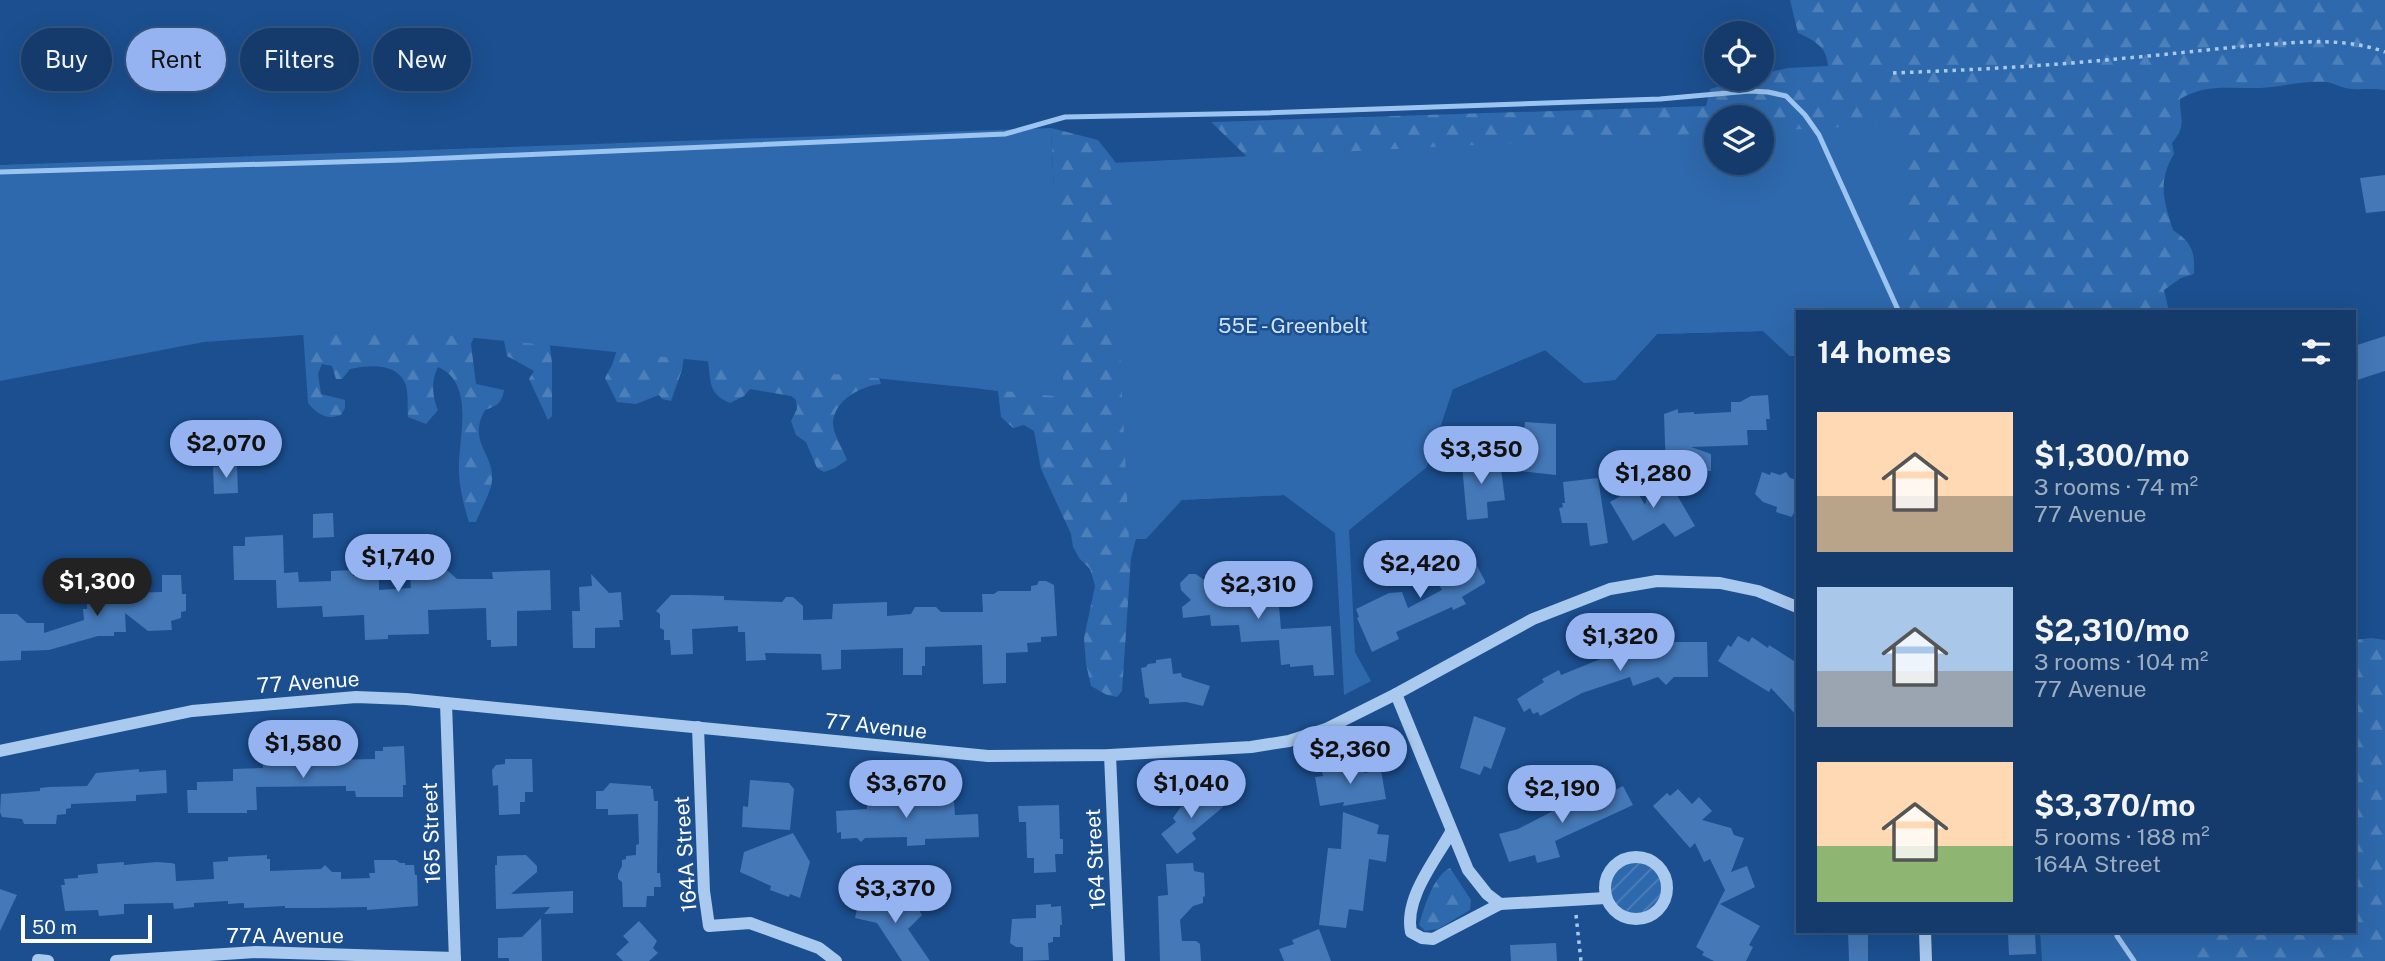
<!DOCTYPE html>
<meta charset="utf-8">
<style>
body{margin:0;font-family:"Public Sans",sans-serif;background:#1d4271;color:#f1f3f6;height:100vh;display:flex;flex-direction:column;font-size:26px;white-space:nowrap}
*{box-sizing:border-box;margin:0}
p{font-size:23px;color:#9dadc1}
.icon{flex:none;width:38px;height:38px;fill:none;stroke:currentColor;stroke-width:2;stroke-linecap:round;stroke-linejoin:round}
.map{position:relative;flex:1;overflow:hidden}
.panel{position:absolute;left:1796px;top:310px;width:560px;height:623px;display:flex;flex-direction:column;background:#143b6b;border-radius:0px;box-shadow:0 7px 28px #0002,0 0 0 2px #33557e}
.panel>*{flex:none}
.guide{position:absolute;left:21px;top:28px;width:665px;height:63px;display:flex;gap:14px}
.controls{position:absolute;left:1704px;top:21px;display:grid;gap:14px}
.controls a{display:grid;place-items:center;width:70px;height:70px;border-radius:50%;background:#143b6b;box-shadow:0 7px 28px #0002,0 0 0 2px #33557e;font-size:35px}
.scale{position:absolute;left:21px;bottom:18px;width:131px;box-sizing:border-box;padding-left:7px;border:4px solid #fff;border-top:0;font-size:19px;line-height:24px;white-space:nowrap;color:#fff;-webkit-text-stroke:5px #1b4f8f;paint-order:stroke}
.price{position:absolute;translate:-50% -60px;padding:0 16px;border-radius:24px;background:#95b2f1;color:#111;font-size:23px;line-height:46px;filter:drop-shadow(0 2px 4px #0008)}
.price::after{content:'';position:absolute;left:50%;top:42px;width:21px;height:16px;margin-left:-10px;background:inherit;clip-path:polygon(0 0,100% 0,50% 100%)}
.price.on{background:#222;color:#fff}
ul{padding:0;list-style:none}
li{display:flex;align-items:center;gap:21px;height:175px;padding:0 21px}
li span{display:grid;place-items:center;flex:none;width:196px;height:140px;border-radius:0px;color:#555}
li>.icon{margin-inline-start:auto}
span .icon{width:84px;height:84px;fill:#fffc;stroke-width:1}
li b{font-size:30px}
h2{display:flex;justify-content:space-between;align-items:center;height:84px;padding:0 21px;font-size:30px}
.chip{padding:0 24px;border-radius:32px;background:#143b6b;box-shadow:0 7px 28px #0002,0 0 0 2px #33557e;font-size:24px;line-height:63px}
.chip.on{background:#95b2f1;color:#111}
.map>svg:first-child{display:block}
.forest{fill:url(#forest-firs);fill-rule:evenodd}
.park{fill:#2e69ad}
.garden{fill:url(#garden-furrows)}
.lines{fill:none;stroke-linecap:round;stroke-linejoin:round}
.stream{stroke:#9cc4f0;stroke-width:5}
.building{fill:#4478b7}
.path{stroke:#a9c9ee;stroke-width:3.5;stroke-dasharray:3.5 5;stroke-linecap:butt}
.minor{stroke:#a9c9ee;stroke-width:12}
.labels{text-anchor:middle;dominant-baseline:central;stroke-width:5;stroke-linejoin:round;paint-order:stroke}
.park-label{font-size:21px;fill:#cfe3fa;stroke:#1b4f8f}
.street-label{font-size:21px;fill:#fff;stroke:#1b4f8f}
</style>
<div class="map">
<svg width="2385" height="961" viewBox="0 0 2385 961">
<defs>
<pattern id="forest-firs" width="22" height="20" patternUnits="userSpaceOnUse" patternTransform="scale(1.75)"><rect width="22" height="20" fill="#2e69ad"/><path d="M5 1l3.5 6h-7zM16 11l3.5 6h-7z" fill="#4d80b9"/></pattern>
<pattern id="garden-furrows" width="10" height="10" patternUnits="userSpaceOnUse" patternTransform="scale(1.75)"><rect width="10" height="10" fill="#2e69ad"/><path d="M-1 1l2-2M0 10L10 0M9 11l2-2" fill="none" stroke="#4d80b9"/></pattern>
</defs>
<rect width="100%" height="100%" fill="#1b4f8f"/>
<!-- forest -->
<g class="forest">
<path d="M 1790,0 L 2385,0 L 2385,90 C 2373,88 2363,90 2352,89 C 2343,89 2335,83 2326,82 C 2304,80 2282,87 2260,88 C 2230,89 2207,83 2180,99 C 2180,120 2187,125 2172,143 L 2174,154 C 2157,182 2164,201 2173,230 C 2192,243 2195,251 2194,274 L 2181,278 L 2164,290 L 2169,311 L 1797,312 L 1797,356 L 1790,356 L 1763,331 L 1657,334 L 1615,380 L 1584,383 L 1545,350 L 1449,391 L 1423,465 L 1341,537 L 1284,495 L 1179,500 L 1137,535 L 1131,558 L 1122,691 L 1117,697 L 1107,695 L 1091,686 L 1086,664 L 1084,638 L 1095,586 L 1090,569 L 1079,558 L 1073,547 L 1071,534 L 1041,469 L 1034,431 L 1024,425 L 1013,428 L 1001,417 L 998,391 L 982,389 L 1054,193 L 1051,128 L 1098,140 L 1136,188 L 1276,185 L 1211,122 L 1706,106 L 1710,89 L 1746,79 L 1762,79 L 1762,74 L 1788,68 L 1828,66 C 1827,47 1814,40 1798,33 ZM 1717,117 L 1762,117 L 1762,163 L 1717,163 Z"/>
<path d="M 303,213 L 548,329 L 552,363 L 552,416 L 548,420 L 529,379 L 534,371 L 507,356 L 503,336 L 476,333 L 471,344 L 476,384 L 504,390 C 502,403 497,406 485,410 C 467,442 494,453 492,480 C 492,490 480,511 476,522 L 469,522 C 464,507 460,490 459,474 C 457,440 477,384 438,367 C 431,380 432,397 438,410 L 426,424 L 408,417 C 407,407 409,392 405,383 C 396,362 368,365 350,369 L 342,379 L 336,379 L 332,366 L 322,364 L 318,374 L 321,394 L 345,400 L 345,408 L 341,415 C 327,420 318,415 308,403 L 303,331 Z"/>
<polygon points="621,338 685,349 682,370 671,401 662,399 659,395 636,404 617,402 605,378 612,365"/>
<path d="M 708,361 L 865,373 L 879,378 L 881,384 C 861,386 834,400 833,423 C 833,434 843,449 847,460 L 835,468 L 824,472 L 817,468 L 806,442 L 796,435 L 791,421 L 797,409 L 796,400 L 791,396 L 750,389 L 744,396 L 730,403 C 708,394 711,382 708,361 Z"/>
<polygon points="2371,638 2385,640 2385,961 2066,961 2063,931 2354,931 2354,640"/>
<path d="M 1450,868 L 1471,900 L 1470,910 L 1438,929 L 1425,931 L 1419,925 C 1424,908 1433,876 1450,868 Z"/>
</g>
<!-- park -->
<g class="park">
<polygon points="1900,124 1906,311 1797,312 1797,356 1790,356 1763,331 1657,334 1615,380 1584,383 1545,350 1453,389 1427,467 1349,530 1355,652 1371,681 1344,695 1335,533 1284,495 1182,500 1146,539 1129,539 1111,163 1717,133 1717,163 1762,163 1762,131"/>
<polygon points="1051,128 1064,397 386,329 204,342 0,381 0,165"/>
<polygon points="2040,931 2194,931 2194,961 2042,961"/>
</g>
<!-- garden -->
<circle class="garden" cx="1635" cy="888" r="26"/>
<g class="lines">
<!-- stream -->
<g class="stream">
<polyline points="0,172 402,160 1005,134 1065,117 1266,113 1660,99 1750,91 1768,92 1786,96 1805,115 1819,135 1899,312"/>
<polyline points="2118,931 2117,936 2134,961"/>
</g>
</g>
<!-- building -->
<g class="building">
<polygon points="2385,175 2385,211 2366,213 2360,178"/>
<polygon points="2385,336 2385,371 2354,381 2354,346"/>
<polygon points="1768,395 1770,419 1766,419 1767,430 1747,430 1748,445 1691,447 1711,454 1711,471 1666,472 1664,414 1678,409 1678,413 1694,412 1694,414 1731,412 1731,402 1740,402 1751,396"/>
<polygon points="1525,422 1556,424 1556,475 1511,470 1514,432 1524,433"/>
<polygon points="1484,457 1501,468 1505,500 1487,502 1488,518 1467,520 1462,465 1466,459"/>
<polygon points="237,466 238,493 214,494 213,467"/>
<polygon points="1663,471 1695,526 1675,537 1664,523 1633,541 1610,502 1635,488 1645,505 1652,478"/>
<polygon points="1762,472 1770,475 1771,472 1780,475 1786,472 1790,478 1797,480 1797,505 1792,517 1776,512 1777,507 1763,502 1755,494"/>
<polygon points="1598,478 1608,543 1590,546 1587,523 1562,523 1559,508 1563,507 1562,503 1565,503 1563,482"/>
<polygon points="333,513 334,537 313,538 313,514"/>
<polygon points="283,535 284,573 298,572 299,582 331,581 331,571 353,570 353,576 379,575 379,590 411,588 410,577 415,572 448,571 457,579 493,579 492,572 550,570 551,610 517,611 517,646 491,647 491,640 487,640 486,608 428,610 429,634 388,635 388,639 365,640 364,615 323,617 322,606 277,608 276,580 234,580 233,546 245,546 245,537"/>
<polygon points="1456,548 1461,556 1469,551 1485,581 1485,583 1462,597 1466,604 1453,610 1452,607 1396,632 1399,639 1372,652 1357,618 1359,617 1356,609 1389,593 1402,592 1408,608 1442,590 1429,568 1431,562"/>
<polygon points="591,574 609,593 621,592 623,620 619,620 620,627 595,628 595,648 573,648 572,611 580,611 579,587 592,586"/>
<polygon points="1189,574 1196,574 1204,580 1229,579 1230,585 1255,584 1268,595 1278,595 1281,629 1331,626 1334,675 1314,676 1313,665 1290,667 1290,664 1281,665 1279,640 1241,642 1239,625 1211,626 1210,615 1183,618 1182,607 1191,600 1181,590 1180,583"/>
<polygon points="162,575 181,575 182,594 186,594 186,611 181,612 181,618 171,621 172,630 148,631 125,613 126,632 114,632 114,636 98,636 49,650 21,651 21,660 0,661 0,614 17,614 27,623 44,623 44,633 84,620 83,609 87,609 86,584 118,583 128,593 162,592"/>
<polygon points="1039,581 1046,581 1054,585 1057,636 1041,637 1041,642 1027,643 1028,652 1006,653 1006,683 983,684 982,645 925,647 925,666 922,666 922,675 903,675 903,648 841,650 841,669 822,670 821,654 765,653 766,660 746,661 745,632 738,632 738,626 692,629 693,654 671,655 670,640 664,640 664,630 660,628 660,614 656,611 671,595 691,595 724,596 724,600 782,602 786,597 793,597 803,606 803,620 832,619 833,604 887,602 887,616 911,614 915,607 936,607 941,612 983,612 982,594 994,594 998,591 1031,591 1031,586 1037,585"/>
<polygon points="1738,636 1749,642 1752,637 1768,648 1769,645 1797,663 1797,716 1771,688 1769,692 1718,661 1728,645 1731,647"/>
<polygon points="1665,642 1707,642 1708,677 1674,677 1666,685 1658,677 1633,686 1630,677 1582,693 1540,716 1538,712 1533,714 1530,708 1524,712 1517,699 1544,682 1542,679 1559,670 1561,675 1630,647 1631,651 1640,648 1663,648"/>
<polygon points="1171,658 1173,674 1181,673 1182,677 1210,686 1203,706 1186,702 1149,704 1149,699 1145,697 1141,668 1146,667 1148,664 1156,663 1156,660"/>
<polygon points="1474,716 1506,728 1491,769 1484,766 1480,775 1460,768"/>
<polygon points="404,746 406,785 403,785 403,797 356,797 355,791 346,791 346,786 256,787 257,810 247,810 247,813 188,813 187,790 197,790 197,782 233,781 233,769 263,768 263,762 281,762 281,756 294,756 294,754 318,753 318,757 330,757 330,760 375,759 375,751 383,751 383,747"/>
<polygon points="505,759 532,759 533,792 525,792 525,802 520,802 520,814 499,815 498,785 493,786 492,770 496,765 505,764"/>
<polygon points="1363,765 1364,773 1381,770 1386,799 1343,806 1344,802 1320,806 1315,777 1323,776 1322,772 1329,769"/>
<polygon points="139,769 139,772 166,770 167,793 136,795 136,801 71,804 71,808 66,809 66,814 57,815 56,824 24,824 22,819 2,817 0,812 1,794 40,791 40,788 49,787 87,786 96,773"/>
<polygon points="750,780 789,783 794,789 790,830 742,827 743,806 748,807"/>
<polygon points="610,783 651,786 651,789 653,789 654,801 658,801 657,873 660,873 661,887 654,887 654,896 647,896 646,907 623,907 622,882 618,879 618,874 622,866 622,860 626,859 626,856 636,855 636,845 639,844 638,814 608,815 608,809 596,809 596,791 603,791"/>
<polygon points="1601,786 1605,795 1623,786 1633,805 1555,841 1560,857 1537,863 1535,855 1509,862 1499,834 1518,829"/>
<polygon points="1206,787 1223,807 1192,833 1196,839 1177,854 1161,834 1176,822 1173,818 1180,808"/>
<polygon points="867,789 891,789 891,803 940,802 944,798 950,798 954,802 955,815 978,814 979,837 925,839 925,845 907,846 907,837 865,838 861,842 857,838 841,839 841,832 837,833 836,811 867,809"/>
<polygon points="1678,789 1692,804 1699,797 1712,811 1702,820 1731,828 1734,835 1744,838 1731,872 1747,866 1755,887 1720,904 1760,926 1749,945 1753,947 1746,961 1714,961 1702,955 1704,952 1696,947 1725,890 1710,859 1704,862 1695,843 1690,848 1653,806 1667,793 1670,796"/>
<polygon points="1059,805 1060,839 1063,839 1063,854 1055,854 1056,872 1034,873 1034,858 1027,858 1026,822 1019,822 1018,806"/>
<polygon points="1343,812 1379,825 1377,834 1389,835 1386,862 1369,859 1363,911 1349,909 1346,928 1319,925 1328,848 1341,849"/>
<polygon points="793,833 810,862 800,898 790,894 789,897 770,890 771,886 740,872 744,852"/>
<polygon points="267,855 267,859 270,859 270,871 321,869 325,865 332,872 341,872 341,879 370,878 369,873 375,873 374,860 396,860 400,863 405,863 405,865 414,865 415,875 417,875 418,906 367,910 367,907 318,908 285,908 285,906 244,908 244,903 228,904 228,901 194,903 194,907 174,909 173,903 124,904 124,914 99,916 98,910 65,911 61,885 65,885 64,879 78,878 78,875 98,873 97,864 124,862 124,865 157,862 171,863 175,864 176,881 214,879 213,862 228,861 228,857"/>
<polygon points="526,855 537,866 537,872 511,894 573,891 573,913 544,914 550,907 496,909 495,865 497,865 497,856"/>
<polygon points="1193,863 1194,871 1204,873 1205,896 1203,897 1203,903 1193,906 1180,920 1182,941 1196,941 1200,944 1201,961 1160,961 1158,896 1168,895 1166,864"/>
<polygon points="0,889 17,895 0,931"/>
<polygon points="860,897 878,899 878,903 904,902 911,898 922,915 908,929 930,961 902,961 877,923 855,918"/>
<polygon points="1051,904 1051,907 1061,906 1062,925 1060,925 1060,937 1053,937 1053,942 1048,943 1049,960 1023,961 1023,947 1016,947 1010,943 1012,919 1036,918 1036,905"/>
<polygon points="541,918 542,961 509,961 509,958 498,958 498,938 522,937"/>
<polygon points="639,921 657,941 653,948 658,953 649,961 623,961 616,954 629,942 623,936"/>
<polygon points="1319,929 1331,961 1284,961 1279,949 1294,944 1292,940"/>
<polygon points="1848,931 1868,931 1868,961 1849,961"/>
<polygon points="2035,933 2036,954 2009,955 2008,934"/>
<polygon points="1556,943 1557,961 1511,961 1510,945"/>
</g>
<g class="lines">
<!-- path -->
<g class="path">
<path d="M 1893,73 C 1971,70 2049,66 2126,58 C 2176,54 2225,47 2275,44 C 2312,41 2349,39 2385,52"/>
<polyline points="1576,915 1581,961"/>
</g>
<!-- minor -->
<g class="minor">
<polyline points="1396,694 1468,870 1487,894 1500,904 1606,898"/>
<polyline points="446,703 455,961"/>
<polyline points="698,727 704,891 709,926 750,923 819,948 836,961"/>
<polyline points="0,751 192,711 356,697 406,699 988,756 1110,755 1251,747 1289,741 1326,729 1396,694 1533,619 1610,589 1657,581 1720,583 1758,591 1797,607"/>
<polyline points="1110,755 1119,961"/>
<path d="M 1451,832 C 1435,861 1404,898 1411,932 L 1422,938 L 1433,939 L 1500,904"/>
<circle cx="1636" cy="888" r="31"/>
<polyline points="1925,931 1926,961"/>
<polyline points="38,960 48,961"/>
<polyline points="116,961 256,952 455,958"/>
</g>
</g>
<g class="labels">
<!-- park labels -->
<g class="park-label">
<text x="1293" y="325">55E - Greenbelt</text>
</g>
<!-- street labels -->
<g class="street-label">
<text transform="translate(308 682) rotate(-4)">77 Avenue</text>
<text transform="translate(876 726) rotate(6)">77 Avenue</text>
<text transform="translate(431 833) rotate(-92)">165 Street</text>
<text transform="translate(685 854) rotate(-94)">164A Street</text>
<text transform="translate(1095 859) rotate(-93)">164 Street</text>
<text x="285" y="935">77A Avenue</text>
</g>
</g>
</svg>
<div class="controls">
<a><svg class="icon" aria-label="locate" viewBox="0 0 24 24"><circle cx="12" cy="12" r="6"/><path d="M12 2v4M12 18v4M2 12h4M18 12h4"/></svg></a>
<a><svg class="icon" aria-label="layers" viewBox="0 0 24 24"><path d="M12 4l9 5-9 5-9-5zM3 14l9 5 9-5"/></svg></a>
</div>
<div class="scale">50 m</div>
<b class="price" style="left:226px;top:480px">$2,070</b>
<b class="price" style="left:1481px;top:486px">$3,350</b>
<b class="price" style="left:1653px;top:510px">$1,280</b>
<b class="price" style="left:398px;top:594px">$1,740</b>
<b class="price" style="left:1420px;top:600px">$2,420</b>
<b class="price on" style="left:97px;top:618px">$1,300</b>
<b class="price" style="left:1258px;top:621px">$2,310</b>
<b class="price" style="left:1620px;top:673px">$1,320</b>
<b class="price" style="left:303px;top:780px">$1,580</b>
<b class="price" style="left:1350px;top:786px">$2,360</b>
<b class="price" style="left:906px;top:820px">$3,670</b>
<b class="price" style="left:1191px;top:820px">$1,040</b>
<b class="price" style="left:1562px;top:825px">$2,190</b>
<b class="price" style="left:895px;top:925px">$3,370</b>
<div class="guide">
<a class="chip">Buy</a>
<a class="chip on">Rent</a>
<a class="chip">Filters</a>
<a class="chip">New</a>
</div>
<section class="panel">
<h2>14 homes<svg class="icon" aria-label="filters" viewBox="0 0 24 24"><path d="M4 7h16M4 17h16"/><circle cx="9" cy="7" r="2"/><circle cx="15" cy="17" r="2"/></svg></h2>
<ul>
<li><span style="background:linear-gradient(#ffd9b3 60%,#b9a48a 0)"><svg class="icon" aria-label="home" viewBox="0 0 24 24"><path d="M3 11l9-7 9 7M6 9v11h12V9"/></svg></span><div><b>$1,300/mo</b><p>3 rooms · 74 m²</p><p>77 Avenue</p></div></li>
<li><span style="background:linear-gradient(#a9c7e8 60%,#9aa5b1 0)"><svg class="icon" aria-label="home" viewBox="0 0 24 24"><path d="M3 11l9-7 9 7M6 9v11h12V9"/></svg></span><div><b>$2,310/mo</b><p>3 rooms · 104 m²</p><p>77 Avenue</p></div></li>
<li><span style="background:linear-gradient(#ffd9b3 60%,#8fb573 0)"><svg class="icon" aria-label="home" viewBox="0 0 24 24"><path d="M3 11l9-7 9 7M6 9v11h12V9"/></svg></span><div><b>$3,370/mo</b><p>5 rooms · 188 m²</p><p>164A Street</p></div></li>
</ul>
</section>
</div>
